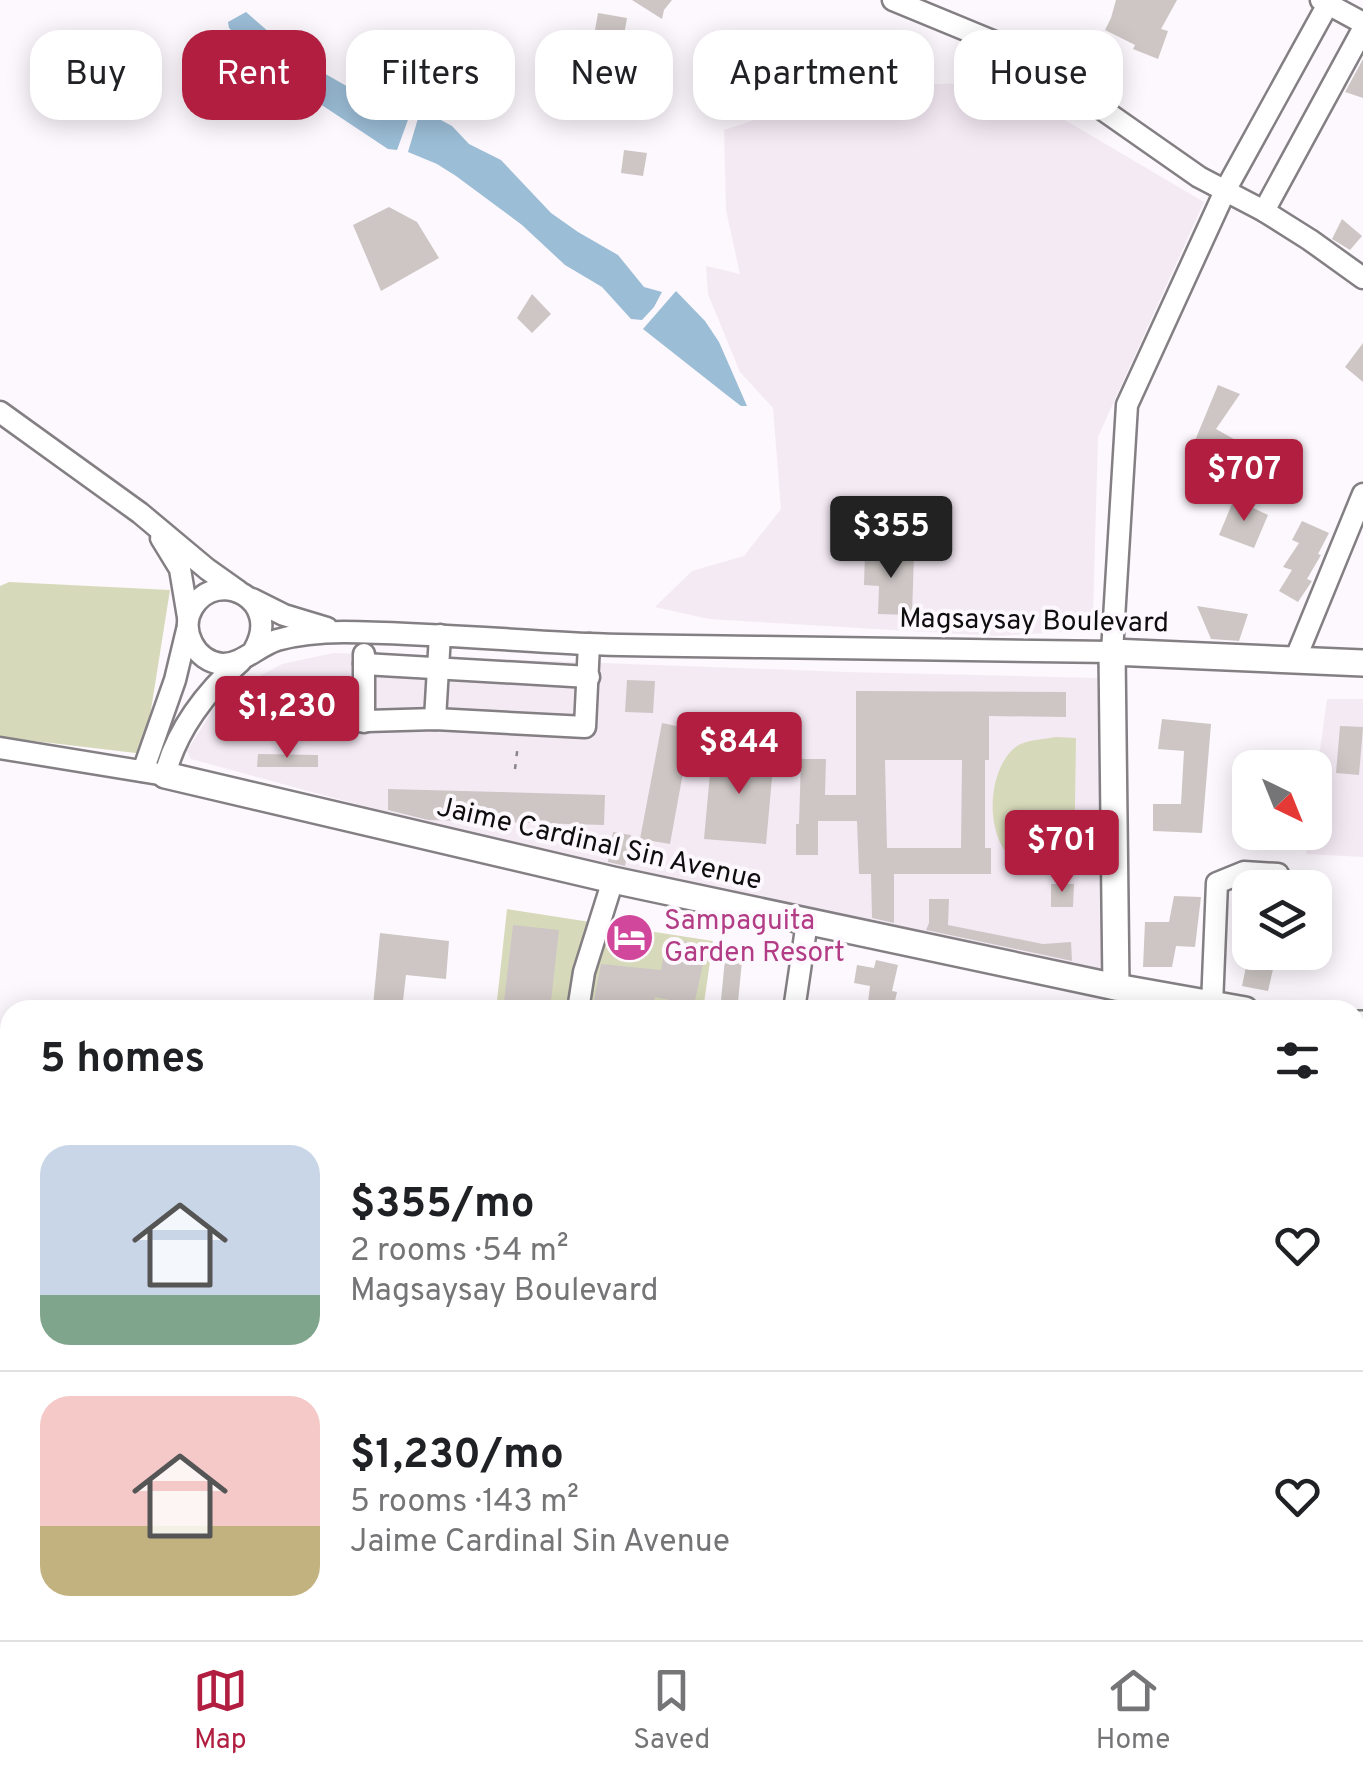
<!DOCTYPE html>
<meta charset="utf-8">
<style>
body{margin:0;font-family:Overpass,sans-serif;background:#f6f6f6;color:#202124;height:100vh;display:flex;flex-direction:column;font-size:38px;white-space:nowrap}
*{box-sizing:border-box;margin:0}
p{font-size:32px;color:#757577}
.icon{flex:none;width:55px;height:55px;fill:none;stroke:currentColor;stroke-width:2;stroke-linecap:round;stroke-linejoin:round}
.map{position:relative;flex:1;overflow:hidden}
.drawer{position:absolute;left:0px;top:1000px;width:1365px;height:640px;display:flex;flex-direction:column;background:#fff;border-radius:30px 30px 0 0;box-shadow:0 5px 25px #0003}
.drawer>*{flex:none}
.hud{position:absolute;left:30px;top:30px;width:1305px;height:90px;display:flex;gap:20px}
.needle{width:65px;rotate:137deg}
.buttons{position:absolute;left:1232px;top:750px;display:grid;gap:20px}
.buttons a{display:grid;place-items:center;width:100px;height:100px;border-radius:20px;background:#fff;box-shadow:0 5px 25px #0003;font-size:50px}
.price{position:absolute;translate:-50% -85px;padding:0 22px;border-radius:10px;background:#b11e40;color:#fff;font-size:32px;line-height:65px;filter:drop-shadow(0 2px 5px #0008)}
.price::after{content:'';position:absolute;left:50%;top:60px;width:30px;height:22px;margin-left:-15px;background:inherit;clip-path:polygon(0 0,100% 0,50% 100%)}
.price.selected{background:#222;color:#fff}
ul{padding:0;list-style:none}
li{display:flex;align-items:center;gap:30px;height:250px;padding:0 40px}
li+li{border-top:2px solid #e0e0e0}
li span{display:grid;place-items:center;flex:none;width:280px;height:200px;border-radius:30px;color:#555}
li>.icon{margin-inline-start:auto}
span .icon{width:120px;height:120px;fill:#fffc;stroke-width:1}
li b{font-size:42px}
h2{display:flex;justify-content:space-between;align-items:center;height:120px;padding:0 40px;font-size:42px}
.pill{padding:0 35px;border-radius:30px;background:#fff;box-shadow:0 5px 25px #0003;font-size:35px;line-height:90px}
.pill.selected{background:#b11e40;color:#fff}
.tab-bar{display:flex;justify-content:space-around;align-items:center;height:140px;border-top:2px solid #e0e0e0;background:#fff;font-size:28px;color:#757577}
.tab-bar a{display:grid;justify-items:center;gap:5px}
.tab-bar .selected{color:#b11e40}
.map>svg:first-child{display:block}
.built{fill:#f4eaf4}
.green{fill:#d7daba}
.water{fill:#9bbdd6}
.building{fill:#cdc6c5;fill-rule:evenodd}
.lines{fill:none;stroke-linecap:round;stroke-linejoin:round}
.minor-casing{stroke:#837f83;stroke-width:25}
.major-casing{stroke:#837f83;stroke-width:30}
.path{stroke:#898689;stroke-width:2.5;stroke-dasharray:5 8;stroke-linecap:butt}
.minor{stroke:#fff;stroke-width:20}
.major{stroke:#fff;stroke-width:25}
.labels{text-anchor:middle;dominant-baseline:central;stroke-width:8;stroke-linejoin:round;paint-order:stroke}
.street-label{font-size:28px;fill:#0f0e0f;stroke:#fdf8fd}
.hotel-label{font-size:28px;fill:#b23c85;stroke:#fdf8fd;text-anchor:start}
</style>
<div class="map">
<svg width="1363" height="1640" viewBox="0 0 1363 1640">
<rect width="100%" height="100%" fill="#fdf8fd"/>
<!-- built -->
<g class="built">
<polygon points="1002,83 1204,202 1098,437 1093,615 1081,631 995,636 709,619 655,607 692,571 744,556 781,509 773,408 740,372 708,294 706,266 740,274 726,210 724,130 861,85"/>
<polygon points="334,653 847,672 1097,678 1104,971 532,852 191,759 187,751 221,697 282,664"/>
<polygon points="1327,699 1363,699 1363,857 1306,854 1309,833 1315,832 1315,786"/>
</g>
<!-- green -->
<g class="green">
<polygon points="9,582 170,590 144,754 0,737 0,586"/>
<path d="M 1056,737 L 1076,738 L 1074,874 C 1056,874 1037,873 1020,864 C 983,845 985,769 1017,746 C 1026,740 1045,739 1056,737 Z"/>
<polygon points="507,909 713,941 703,1010 496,1010"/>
</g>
<!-- water -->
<g class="water">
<polygon points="246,12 301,60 364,96 372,105 391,117 409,117 397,150 388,149 275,74 229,28 228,22"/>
<polygon points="419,115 439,119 452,126 469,144 501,160 551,213 578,232 618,255 644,287 662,292 654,307 642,320 631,319 602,287 565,265 522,225 456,176 437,164 408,152"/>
<polygon points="676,291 705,321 719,342 747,406 741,406 728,396 643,329"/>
<polygon points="1355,1237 1363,1237 1363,1640 0,1640 0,1300 10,1300 10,1630 1355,1630"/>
</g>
<!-- building -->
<g class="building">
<polygon points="632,0 672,0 664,10 662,19"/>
<polygon points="1116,0 1177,0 1161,29 1168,31 1158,59 1133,49 1135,45 1105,30 1111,18"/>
<polygon points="598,13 627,18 624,35 595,30"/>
<polygon points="721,56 723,89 709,90 709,81 698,82 698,57"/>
<polygon points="1363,59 1363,98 1345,92"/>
<polygon points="624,150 647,153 643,176 621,173"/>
<polygon points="389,207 417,222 439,258 381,291 353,225"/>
<polygon points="1342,219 1362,236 1350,250 1332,239"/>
<polygon points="532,294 551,314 532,333 517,318"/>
<polygon points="1363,343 1363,382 1345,367"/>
<polygon points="1218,385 1240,394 1216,429 1248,447 1237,477 1214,463 1189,455"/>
<polygon points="1234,499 1268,515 1254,548 1219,535"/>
<polygon points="1302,521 1329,533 1318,554 1321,555 1307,579 1312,581 1298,602 1279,591 1292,570 1283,567 1299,543 1292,540"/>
<polygon points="865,552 914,554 912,615 878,614 879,586 864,585"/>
<polygon points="1197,606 1248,614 1239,641 1211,639"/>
<polygon points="627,680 655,681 653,713 625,712"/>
<path d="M 856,691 L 1066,692 L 1066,717 L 989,716 L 989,760 L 985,760 L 985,848 L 991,848 L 991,874 L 894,874 L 894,923 L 872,918 L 871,874 L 859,874 L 857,821 L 818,821 L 818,855 L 796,855 L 796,824 L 799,824 L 801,759 L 826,759 L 825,795 L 856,795 ZM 885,760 L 962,760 L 961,848 L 887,848 Z"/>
<polygon points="273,703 319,705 317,722 271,720 271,730 248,730 249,707 273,708"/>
<polygon points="1162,719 1211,724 1202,833 1153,831 1153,804 1181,804 1184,751 1158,749"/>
<polygon points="662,723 691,729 670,844 640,839"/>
<polygon points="1340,726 1363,727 1359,775 1336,773"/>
<polygon points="712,751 774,756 766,844 704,839"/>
<polygon points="258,754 318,755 318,767 257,767"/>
<polygon points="388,789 605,795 604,825 428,820 388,810"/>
<polygon points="613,832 631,835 625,866 608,862"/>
<polygon points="1051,884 1074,884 1073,907 1051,907"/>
<polygon points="1174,896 1201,897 1195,947 1176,946 1172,967 1143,967 1145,922 1169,922"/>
<polygon points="929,899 949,899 948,925 1043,944 1071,942 1072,961 926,930 929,923"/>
<polygon points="513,925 559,930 550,1010 503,1010"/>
<polygon points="380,933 449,941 446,979 406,975 402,1009 373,1006"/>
<polygon points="667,938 707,946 694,1005 655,997 654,1004 636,1002 636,1010 592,1010 601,964 661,970"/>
<polygon points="1249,952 1277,952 1268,991 1242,986"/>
<polygon points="725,959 742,961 738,1002 721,1000"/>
<polygon points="876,960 898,965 892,991 897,992 893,1010 867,1010 870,986 854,983 857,965 874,968"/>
</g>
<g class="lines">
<defs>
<g id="minor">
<polyline points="893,0 1007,47 1049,72 1199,177 1264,211 1310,240 1363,278"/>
<polyline points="1328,4 1363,23"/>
<polyline points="1264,211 1363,29"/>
<polyline points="0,412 140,513 207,569 238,591"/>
<polyline points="161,538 180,569 188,617"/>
<polyline points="252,599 284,615 327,628"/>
<path d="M 254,650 C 283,600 218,567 193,607 C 179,630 195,661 222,664 C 241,665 258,646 277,640 C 298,634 322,632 344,632 C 426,633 506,640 587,644 C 646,646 704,646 762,647 C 879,649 995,650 1112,652 L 1127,405 L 1226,189 L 1328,4 L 1321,0"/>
<polyline points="1295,660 1363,494"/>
<polyline points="364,664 589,677"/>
<polyline points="435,719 440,635"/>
<polyline points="333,722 435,719 585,727 589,644"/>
<polyline points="364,722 364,654"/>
<path d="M 0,748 L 165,775 C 176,731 206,691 240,662"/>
<polyline points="143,771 175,680 187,630"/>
<polyline points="1212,1005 1217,883 1244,872 1278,874"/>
<polyline points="578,1010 584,972 613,880"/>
<polyline points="794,1010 807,922"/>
</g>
<g id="major">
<polyline points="165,775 613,880 1116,987 1245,1010"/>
<polyline points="1116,987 1112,652 1363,663"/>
<polyline points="1355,1024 1363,1024"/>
</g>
</defs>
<!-- minor casing -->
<use href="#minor" class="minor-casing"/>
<!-- major casing -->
<use href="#major" class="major-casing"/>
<!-- path -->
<polyline class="path" points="515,769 518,744"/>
<!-- minor -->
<use href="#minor" class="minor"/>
<!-- major -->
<use href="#major" class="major"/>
</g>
<!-- icons -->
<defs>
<symbol id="hotel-disc" viewBox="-11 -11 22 22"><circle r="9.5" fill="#d1479c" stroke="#fdf8fd"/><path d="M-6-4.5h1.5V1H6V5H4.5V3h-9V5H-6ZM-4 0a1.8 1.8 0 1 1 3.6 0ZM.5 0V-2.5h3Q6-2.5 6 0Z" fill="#fff"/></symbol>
</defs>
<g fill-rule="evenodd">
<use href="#hotel-disc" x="602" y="910" width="55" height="55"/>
</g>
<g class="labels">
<!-- street labels -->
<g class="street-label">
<text transform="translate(1034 622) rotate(1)">Magsaysay Boulevard</text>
<text transform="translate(599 845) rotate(13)">Jaime Cardinal Sin Avenue</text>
</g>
<!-- hotel labels -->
<g class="hotel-label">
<text x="664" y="922">Sampaguita<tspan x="664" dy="32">Garden Resort</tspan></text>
</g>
</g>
</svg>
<div class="buttons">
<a><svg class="needle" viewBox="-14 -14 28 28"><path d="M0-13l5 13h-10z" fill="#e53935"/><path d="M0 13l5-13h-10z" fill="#757577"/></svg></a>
<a><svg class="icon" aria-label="layers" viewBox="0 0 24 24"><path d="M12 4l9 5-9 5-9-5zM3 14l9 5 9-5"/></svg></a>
</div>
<b class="price" style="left:1244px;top:524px">$707</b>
<b class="price selected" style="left:891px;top:581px">$355</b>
<b class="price" style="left:287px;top:761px">$1,230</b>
<b class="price" style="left:739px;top:797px">$844</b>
<b class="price" style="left:1062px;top:895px">$701</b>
<div class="hud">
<a class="pill">Buy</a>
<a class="pill selected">Rent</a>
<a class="pill">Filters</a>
<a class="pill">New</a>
<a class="pill">Apartment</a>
<a class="pill">House</a>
</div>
<section class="drawer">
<h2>5 homes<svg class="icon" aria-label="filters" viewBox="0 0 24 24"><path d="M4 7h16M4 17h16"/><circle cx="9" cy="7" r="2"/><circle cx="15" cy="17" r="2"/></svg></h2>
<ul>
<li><span style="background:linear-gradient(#c9d6e8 75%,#7fa58c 0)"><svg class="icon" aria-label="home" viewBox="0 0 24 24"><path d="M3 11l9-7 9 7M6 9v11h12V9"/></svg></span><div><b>$355/mo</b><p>2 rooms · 54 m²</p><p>Magsaysay Boulevard</p></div><svg class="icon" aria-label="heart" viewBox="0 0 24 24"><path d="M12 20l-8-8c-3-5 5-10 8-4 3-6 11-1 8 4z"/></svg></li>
<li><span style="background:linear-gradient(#f6c9c9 65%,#c2b280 0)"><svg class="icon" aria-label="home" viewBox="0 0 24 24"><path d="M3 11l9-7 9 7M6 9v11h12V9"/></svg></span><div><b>$1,230/mo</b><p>5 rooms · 143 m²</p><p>Jaime Cardinal Sin Avenue</p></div><svg class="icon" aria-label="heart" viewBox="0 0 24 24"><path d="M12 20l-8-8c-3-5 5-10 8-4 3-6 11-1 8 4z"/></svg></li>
</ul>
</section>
</div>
<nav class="tab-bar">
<a class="selected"><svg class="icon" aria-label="map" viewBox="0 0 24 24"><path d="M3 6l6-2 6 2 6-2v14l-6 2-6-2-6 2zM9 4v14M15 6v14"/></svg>Map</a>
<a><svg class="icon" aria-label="saved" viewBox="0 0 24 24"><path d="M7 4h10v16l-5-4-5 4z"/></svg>Saved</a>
<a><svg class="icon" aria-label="home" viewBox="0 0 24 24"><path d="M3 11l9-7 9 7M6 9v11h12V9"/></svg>Home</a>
</nav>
